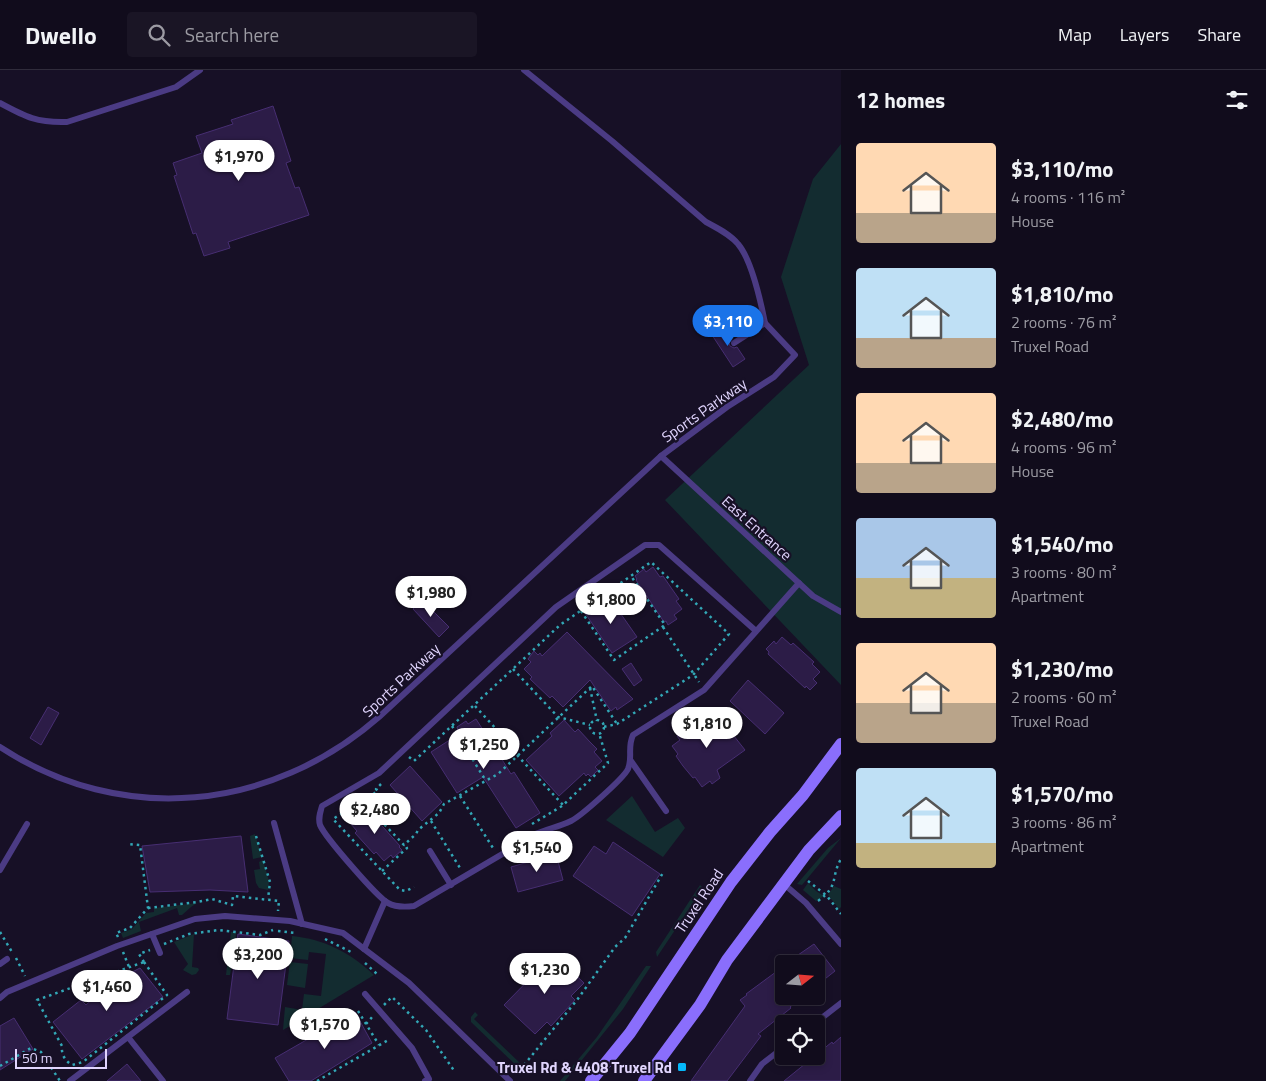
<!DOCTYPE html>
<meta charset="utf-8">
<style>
body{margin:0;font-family:"Titillium Web",sans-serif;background:#1a1525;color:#f1f3f6;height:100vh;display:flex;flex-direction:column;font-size:19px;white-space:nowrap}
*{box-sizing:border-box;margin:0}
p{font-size:16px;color:#9c9ba3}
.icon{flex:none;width:28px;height:28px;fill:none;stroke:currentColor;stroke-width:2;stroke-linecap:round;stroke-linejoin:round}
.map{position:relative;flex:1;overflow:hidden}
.side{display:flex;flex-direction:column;background:#110c1c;width:425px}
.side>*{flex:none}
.needle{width:32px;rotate:73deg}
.tools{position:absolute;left:775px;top:885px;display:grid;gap:10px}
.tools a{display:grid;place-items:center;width:50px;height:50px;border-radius:5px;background:#110c1c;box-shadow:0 2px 8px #0003,0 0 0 1px #302c3b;font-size:25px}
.scale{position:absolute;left:15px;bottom:12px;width:92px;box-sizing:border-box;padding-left:5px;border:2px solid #e1d5fe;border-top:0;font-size:14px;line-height:18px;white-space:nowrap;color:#e1d5fe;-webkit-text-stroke:4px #171026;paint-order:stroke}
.price{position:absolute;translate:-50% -42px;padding:0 11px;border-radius:18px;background:#fff;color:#222;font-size:16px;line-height:32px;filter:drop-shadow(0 1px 2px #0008)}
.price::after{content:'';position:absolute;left:50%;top:30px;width:15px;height:11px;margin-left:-8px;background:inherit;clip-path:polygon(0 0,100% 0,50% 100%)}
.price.current{background:#1a73e8;color:#fff}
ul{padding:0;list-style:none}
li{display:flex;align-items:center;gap:15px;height:125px;padding:0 15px}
li span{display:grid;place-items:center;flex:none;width:140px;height:100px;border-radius:5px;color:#555}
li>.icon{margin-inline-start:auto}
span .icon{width:60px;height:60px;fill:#fffc;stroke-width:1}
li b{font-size:21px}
h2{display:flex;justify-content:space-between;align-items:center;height:60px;padding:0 15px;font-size:21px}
header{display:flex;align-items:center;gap:30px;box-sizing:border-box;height:70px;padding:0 25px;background:#110c1c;border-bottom:1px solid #302c3b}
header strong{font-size:24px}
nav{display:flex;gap:28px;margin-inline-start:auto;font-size:18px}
.search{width:350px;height:45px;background:#1a1525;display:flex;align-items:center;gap:12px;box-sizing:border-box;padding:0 18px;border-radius:5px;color:#9c9ba3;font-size:19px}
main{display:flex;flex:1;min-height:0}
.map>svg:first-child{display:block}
.green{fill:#132c30}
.building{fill:#2c1c47;stroke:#472e72}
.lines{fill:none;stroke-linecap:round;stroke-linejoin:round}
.path{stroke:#32a7b6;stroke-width:2.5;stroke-dasharray:2.5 4;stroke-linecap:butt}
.lane{stroke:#4b3b84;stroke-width:6}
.secondary{stroke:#8a6efc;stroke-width:12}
.poi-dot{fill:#05b8fa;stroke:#171026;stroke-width:2}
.labels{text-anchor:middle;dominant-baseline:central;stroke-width:4.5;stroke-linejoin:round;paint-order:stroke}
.street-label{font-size:15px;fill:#e1d5fe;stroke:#171026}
.poi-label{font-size:15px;font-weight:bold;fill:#e1d5fe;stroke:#171026;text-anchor:end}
</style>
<header>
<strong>Dwello</strong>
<div class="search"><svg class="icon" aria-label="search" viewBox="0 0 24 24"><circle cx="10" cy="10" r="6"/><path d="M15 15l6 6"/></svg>Search here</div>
<nav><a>Map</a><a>Layers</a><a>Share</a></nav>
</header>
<main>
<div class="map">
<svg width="841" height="1011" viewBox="0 0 841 1011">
<rect width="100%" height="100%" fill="#171026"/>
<!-- green -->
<g class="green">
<polygon points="841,74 841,615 665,430 809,295 781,207 813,109"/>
<polygon points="632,726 655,762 678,748 685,758 663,787 606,750"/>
<polygon points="255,764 262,787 253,789 250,766"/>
<polygon points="841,768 802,815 797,814 828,778"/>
<polygon points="263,790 269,811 268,820 259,818 256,813 254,800 260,799 259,792"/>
<polygon points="808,813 816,821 824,826 816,831 803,820"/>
<polygon points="700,815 703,818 657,887 656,882"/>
<polygon points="834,816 841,819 841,837 839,839 828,825"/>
<polygon points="197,833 191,837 182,845 179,845 177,838 139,852 141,861 123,868 121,863 132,859 146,843 154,842 154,838"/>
<polygon points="231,862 236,862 235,878 230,905 226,905"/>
<polygon points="194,864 192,897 198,898 199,900 196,904 192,905 183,900 188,894 174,872"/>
<path d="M 292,866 C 324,869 351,883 374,905 L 283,960 L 285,937 L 302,940 L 304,924 L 321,926 L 326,884 L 309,882 L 308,890 L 290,888 Z"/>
<polygon points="290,892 308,894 305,918 287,915"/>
<polygon points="646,896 651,896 623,939 565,1011 560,1011 597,967"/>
<polygon points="475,942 478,945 474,949 522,995 519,998 471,952 471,947"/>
</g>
<!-- building -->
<g class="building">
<polygon points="273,36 291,91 286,93 295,118 299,117 309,145 228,172 230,178 204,186 196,163 193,164 174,106 177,105 173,93 202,83 196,66 233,54 231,50"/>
<polygon points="724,257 732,269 729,273 730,276 734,278 737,277 745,289 733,297 712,265"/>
<polygon points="653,497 660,507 663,506 672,519 679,529 676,531 682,539 674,545 677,549 668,555 666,551 664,552 636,510 637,509 635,506 644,499 646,502"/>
<polygon points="609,527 637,567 612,583 585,543"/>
<polygon points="422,530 449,557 439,567 413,539"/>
<polygon points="567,562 633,629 617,640 616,637 611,641 590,610 563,637 552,626 550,628 530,609 532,607 524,599 531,592 528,589 534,581 538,585 540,583 542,586"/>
<polygon points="782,567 791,575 793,573 814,592 812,594 820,602 813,609 817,613 810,620 806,616 805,618 768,584 769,582 766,579 774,571 776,574"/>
<polygon points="631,593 642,610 634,616 622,599"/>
<polygon points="748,610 784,643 765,664 730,631"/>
<polygon points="48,637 59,643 41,675 30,668"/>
<polygon points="715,642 745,680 717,700 720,708 712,714 710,711 702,717 695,707 693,708 683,696 676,686 678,684 672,676 680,670 677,666 685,660 687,663"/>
<polygon points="476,649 483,660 485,658 494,671 500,681 498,683 511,704 514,702 540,743 516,758 483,707 457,723 431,682 459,664 457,657 466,651 468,654"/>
<polygon points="564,650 575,662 578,659 590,672 597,679 594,682 602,691 595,697 598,700 591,707 588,704 586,706 584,703 559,726 526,690 552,666 550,663"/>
<polygon points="410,696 442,732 422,751 390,715"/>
<polygon points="362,736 365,740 366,738 400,776 399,777 402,780 393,788 391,785 384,791 376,782 374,784 355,763 357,761 350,753 357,746 354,743"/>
<polygon points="241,766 248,822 210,820 150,822 142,776"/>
<polygon points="613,772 660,804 632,846 573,806 594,776 606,784"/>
<polygon points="556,784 563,810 518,822 511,797"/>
<polygon points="238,864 289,871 278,955 227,949"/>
<polygon points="814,874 835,901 816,916 816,894 785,894"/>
<polygon points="554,884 584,913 571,926 575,930 551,956 547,952 535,964 504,935"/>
<polygon points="784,896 784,926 803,926 790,937 791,938 758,964 761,966 727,1011 691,1011 745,936 740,930 747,925 746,924"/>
<polygon points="140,898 163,927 82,989 53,952 81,930 86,935 109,914"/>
<polygon points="355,942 372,973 311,1011 289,1011 275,988"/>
<polygon points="14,948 33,979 0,1000 0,956"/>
<polygon points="841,967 841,1011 784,1011 832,972 833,974"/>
<polygon points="127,994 141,1011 107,1011"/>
</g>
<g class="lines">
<!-- path -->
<g class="path">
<polyline points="581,541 614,590 665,555 631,506"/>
<polyline points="663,557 699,612"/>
<polyline points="513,599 558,647 590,655"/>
<polyline points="590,618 597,651"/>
<polyline points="475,636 519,684"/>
<circle cx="597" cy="657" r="7"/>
<polyline points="452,656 486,711"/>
<polyline points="517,685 563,735"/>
<polyline points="409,687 414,691 560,555 651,492 729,564 693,605 617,654 603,657"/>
<polyline points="381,714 376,719 378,721 333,749 400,820 406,821 414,817"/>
<polyline points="460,726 493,778"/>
<polyline points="362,731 404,775 416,764 418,760 439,743 444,734 498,704 592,616 617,654"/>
<polyline points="431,751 460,798 462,798"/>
<polyline points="532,754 562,736 608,693 599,663"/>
<polyline points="256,766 270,812 268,829"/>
<polyline points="382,801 407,778 404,775"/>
<polyline points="808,811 827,826 841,844"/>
<path d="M 818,831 C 840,815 830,808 841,789"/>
<polyline points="148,838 197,832 212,829 232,835 233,826 279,831 278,841"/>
<polyline points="278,861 295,863"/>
<polyline points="0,862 12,882"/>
<polyline points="118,867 116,863 130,858 148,838 140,775 128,774"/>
<polyline points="325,869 351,882"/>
<polyline points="164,874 189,864 219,860 260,865 273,860"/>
<polyline points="123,882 129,897"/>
<polyline points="16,888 25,906"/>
<path d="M 144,892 L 167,925 L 83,992 L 72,995 C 65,991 61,984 62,976 L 37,930 Z"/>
<polyline points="144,892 139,884 150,880"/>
<polyline points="365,893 377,904"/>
<polyline points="384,935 392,927 426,960 455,1002"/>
<polyline points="358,941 379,975"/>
<polyline points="366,954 373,946"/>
<polyline points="524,995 577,930 615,877 625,868 664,801"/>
<polyline points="0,996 31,978 41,982 60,1011"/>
<polyline points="317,1011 390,969"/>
</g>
<!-- lane -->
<g class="lane">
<path d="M 524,0 L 612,71 L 706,152 C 717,158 730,164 738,174 C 751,189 761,233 765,253 L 734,273"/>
<path d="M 0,33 C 26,47 37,53 67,52 L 176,17 L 200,0"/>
<polyline points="661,386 813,526 841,542"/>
<path d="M 756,561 L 659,475 L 645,475 L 556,537 L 379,703 L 322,736 C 320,743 318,748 320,755 C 325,767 377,827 388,833 C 395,837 406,837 414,836 L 521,773 C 539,759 552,760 571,751 C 581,746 623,709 628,699 C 633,687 627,678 633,665 L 704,620 L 799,513"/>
<path d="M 0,677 C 122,757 271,741 379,647 L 661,386 L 727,337 L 774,307 L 795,285 L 765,253"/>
<polyline points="631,691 666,741"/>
<polyline points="274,753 302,854"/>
<polyline points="430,781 451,815"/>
<polyline points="0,800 27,754"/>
<polyline points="785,815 806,833 841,874"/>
<polyline points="152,864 160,883"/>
<polyline points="364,879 385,831"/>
<polyline points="0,894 7,889"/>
<polyline points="365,924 412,978 429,1009 425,1011"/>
<polyline points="0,928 7,922 117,876 195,849 225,846 290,851 343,863 409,913 510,1011"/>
<polyline points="814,954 841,933"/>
<polyline points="128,967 163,1011"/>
<polyline points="70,1011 187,922"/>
<polyline points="750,1011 762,994 784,977"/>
</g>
<!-- secondary -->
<g class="secondary">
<polyline points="591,1011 630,963 731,812 770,762 803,725 841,674"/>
<polyline points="644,1011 700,935 727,890 809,780 841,746"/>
</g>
</g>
<!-- markers -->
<rect class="poi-dot" x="677" y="992" width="10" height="10" rx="2.5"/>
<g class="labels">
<!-- street labels -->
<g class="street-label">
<text transform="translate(704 340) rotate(-35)">Sports Parkway</text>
<text transform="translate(757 458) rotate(42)">East Entrance</text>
<text transform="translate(401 610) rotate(-43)">Sports Parkway</text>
<text transform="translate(699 831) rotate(-56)">Truxel Road</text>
</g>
<!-- poi labels -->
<g class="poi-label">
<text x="672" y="997">Truxel Rd &amp; 4408 Truxel Rd</text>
</g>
</g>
</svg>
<div class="tools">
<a><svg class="needle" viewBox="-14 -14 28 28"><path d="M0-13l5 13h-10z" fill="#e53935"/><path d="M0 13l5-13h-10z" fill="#9c9ba3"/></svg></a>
<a><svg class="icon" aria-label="locate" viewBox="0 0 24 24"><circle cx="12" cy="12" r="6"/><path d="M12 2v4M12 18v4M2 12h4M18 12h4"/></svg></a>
</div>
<div class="scale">50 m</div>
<b class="price" style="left:239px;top:112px">$1,970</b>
<b class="price current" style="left:728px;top:277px">$3,110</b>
<b class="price" style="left:431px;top:548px">$1,980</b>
<b class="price" style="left:611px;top:555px">$1,800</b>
<b class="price" style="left:707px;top:679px">$1,810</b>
<b class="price" style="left:484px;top:700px">$1,250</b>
<b class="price" style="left:375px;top:765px">$2,480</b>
<b class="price" style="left:537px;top:803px">$1,540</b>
<b class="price" style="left:258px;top:910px">$3,200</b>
<b class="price" style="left:545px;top:925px">$1,230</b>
<b class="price" style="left:107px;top:942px">$1,460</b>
<b class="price" style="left:325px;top:980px">$1,570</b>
</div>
<section class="side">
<h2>12 homes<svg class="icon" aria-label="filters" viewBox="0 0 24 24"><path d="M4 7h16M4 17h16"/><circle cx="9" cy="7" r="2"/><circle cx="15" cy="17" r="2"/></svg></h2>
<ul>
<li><span style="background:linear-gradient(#ffd9b3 70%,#b9a48a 0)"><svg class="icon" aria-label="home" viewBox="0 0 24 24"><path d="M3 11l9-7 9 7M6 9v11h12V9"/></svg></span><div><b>$3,110/mo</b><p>4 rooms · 116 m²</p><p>House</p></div></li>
<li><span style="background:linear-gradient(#bfe0f5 70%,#b9a48a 0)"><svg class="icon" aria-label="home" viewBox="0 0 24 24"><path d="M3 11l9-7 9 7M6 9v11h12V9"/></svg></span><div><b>$1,810/mo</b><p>2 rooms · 76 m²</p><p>Truxel Road</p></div></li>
<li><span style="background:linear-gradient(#ffd9b3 70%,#b9a48a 0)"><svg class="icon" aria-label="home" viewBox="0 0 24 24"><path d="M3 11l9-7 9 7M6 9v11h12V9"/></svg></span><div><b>$2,480/mo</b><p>4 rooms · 96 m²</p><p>House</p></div></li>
<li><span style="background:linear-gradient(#a9c7e8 60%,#c2b280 0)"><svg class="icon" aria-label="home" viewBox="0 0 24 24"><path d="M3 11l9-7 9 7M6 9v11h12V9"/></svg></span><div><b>$1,540/mo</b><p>3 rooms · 80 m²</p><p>Apartment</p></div></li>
<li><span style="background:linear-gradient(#ffd9b3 60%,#b9a48a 0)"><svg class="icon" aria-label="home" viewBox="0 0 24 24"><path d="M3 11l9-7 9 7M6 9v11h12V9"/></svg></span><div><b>$1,230/mo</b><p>2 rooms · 60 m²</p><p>Truxel Road</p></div></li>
<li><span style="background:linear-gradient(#bfe0f5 75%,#c2b280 0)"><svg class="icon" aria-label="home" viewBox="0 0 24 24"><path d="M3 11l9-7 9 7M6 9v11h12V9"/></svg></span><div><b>$1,570/mo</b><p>3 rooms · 86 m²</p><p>Apartment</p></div></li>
</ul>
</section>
</main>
